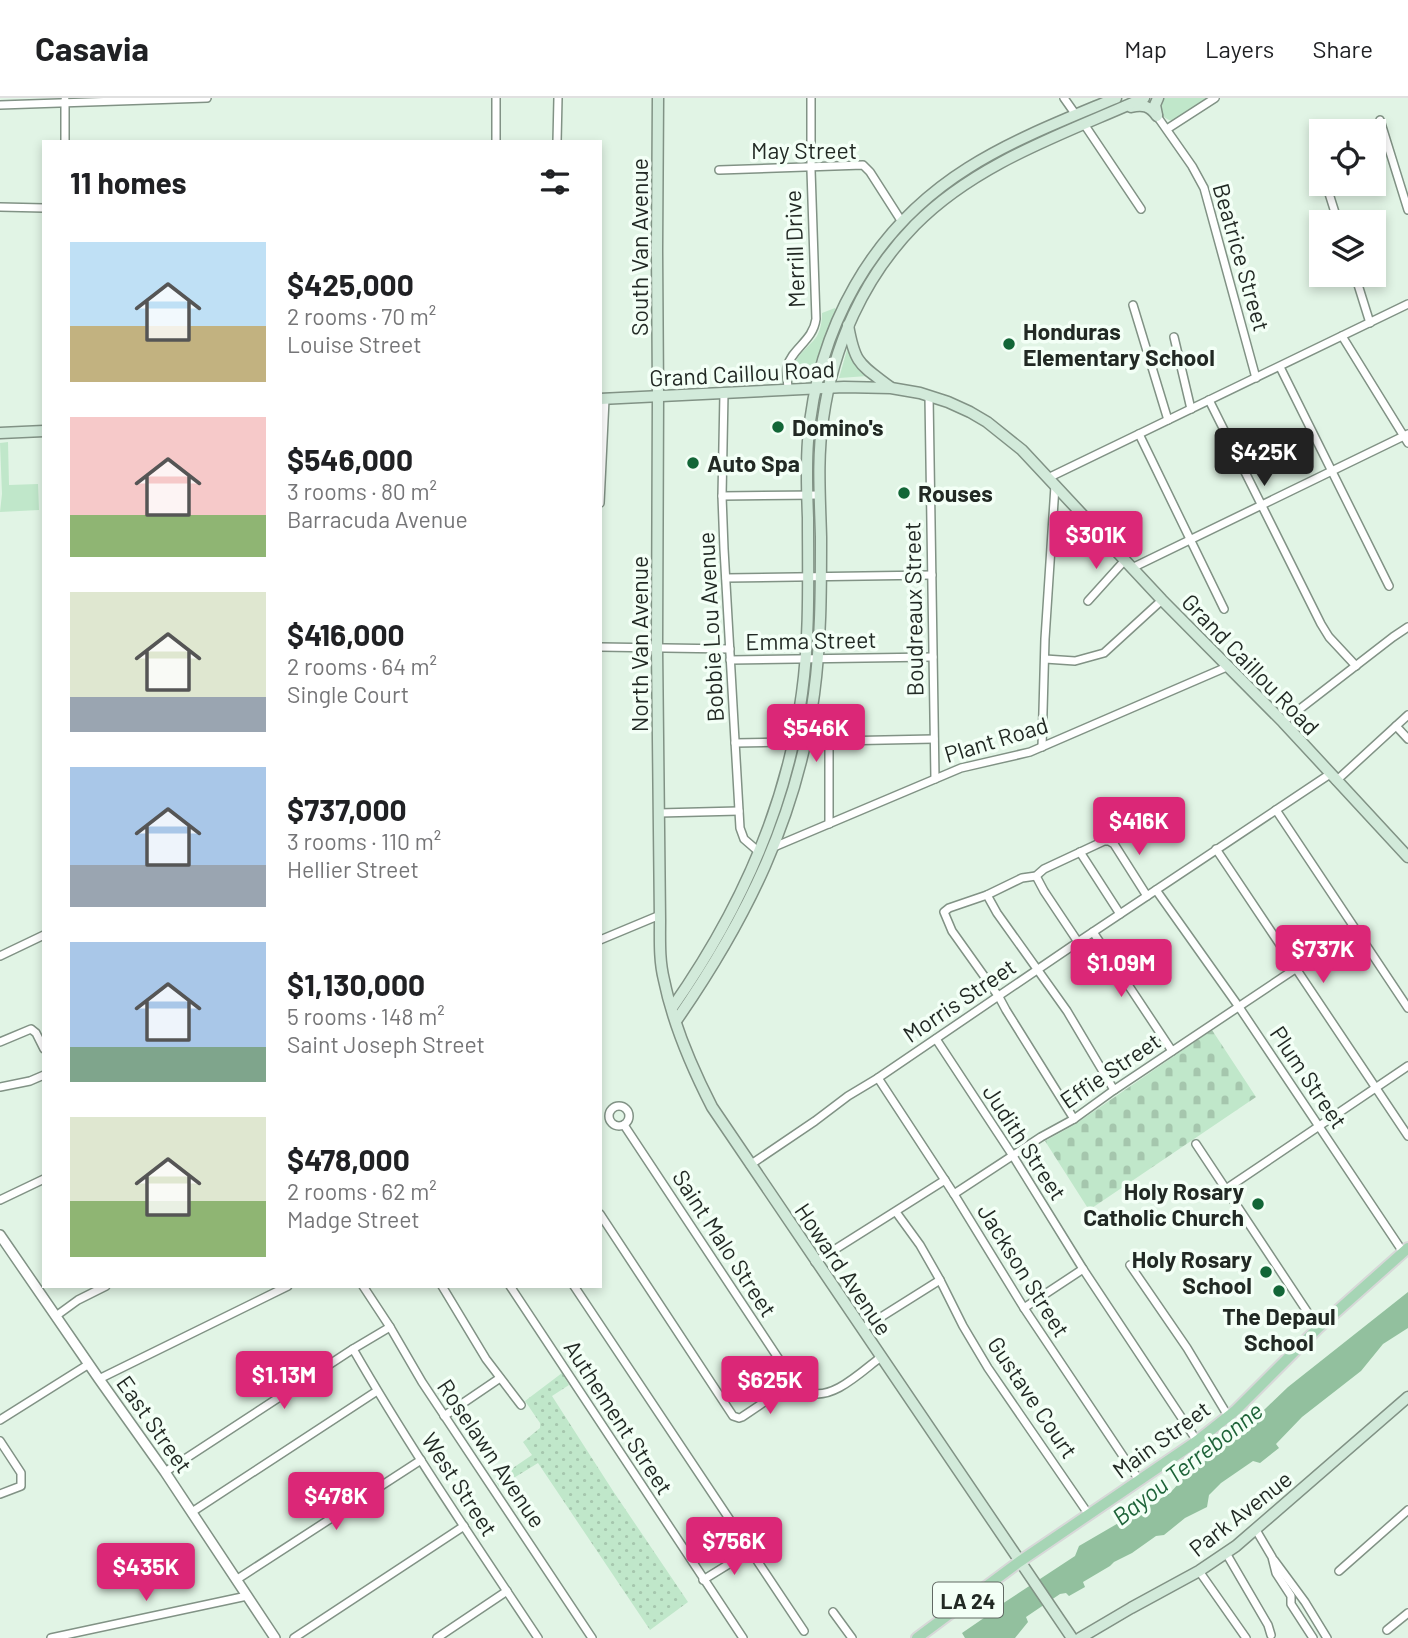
<!DOCTYPE html>
<meta charset="utf-8">
<style>
body{margin:0;font-family:Barlow,sans-serif;background:#f6f6f6;color:#202124;height:100vh;display:flex;flex-direction:column;font-size:26px;white-space:nowrap}
*{box-sizing:border-box;margin:0}
p{font-size:23px;color:#757577}
.icon{flex:none;width:38px;height:38px;fill:none;stroke:currentColor;stroke-width:2;stroke-linecap:round;stroke-linejoin:round}
.map{position:relative;flex:1;overflow:hidden}
.panel{position:absolute;left:42px;top:42px;width:560px;height:1148px;display:flex;flex-direction:column;background:#fff;border-radius:0px;box-shadow:0 4px 10px #0003}
.panel>*{flex:none}
.fabs{position:absolute;left:1309px;top:21px;display:grid;gap:14px}
.fabs a{display:grid;place-items:center;width:77px;height:77px;border-radius:0px;background:#fff;box-shadow:0 4px 10px #0003;font-size:35px}
.price{position:absolute;translate:-50% -60px;padding:0 16px;border-radius:7px;background:#db2777;color:#fff;font-size:23px;line-height:46px;filter:drop-shadow(0 2px 4px #0008)}
.price::after{content:'';position:absolute;left:50%;top:42px;width:21px;height:16px;margin-left:-10px;background:inherit;clip-path:polygon(0 0,100% 0,50% 100%)}
.price.current{background:#222;color:#fff}
ul{padding:0;list-style:none}
li{display:flex;align-items:center;gap:21px;height:175px;padding:0 28px}
li span{display:grid;place-items:center;flex:none;width:196px;height:140px;border-radius:0px;color:#555}
li>.icon{margin-inline-start:auto}
span .icon{width:84px;height:84px;fill:#fffc;stroke-width:1}
li b{font-size:30px}
h2{display:flex;justify-content:space-between;align-items:center;height:84px;padding:0 28px;font-size:30px}
header{display:flex;align-items:center;gap:42px;box-sizing:border-box;height:98px;padding:0 35px;background:#fff;border-bottom:2px solid #e0e0e0}
header strong{font-size:33px}
nav{display:flex;gap:38px;margin-inline-start:auto;font-size:24px}
.map>svg:first-child{display:block}
.green{fill:#c0e7ca}
.cemetery{fill:url(#cemetery-stones)}
.park{fill:url(#park-dots)}
.water{fill:#92c09e}
.lines{fill:none;stroke-linecap:round;stroke-linejoin:round}
.minor-casing{stroke:#819285;stroke-width:10}
.tertiary-casing{stroke:#819285;stroke-width:12}
.secondary-casing{stroke:#819285;stroke-width:13}
.primary-casing{stroke:#d7d8d8;stroke-width:14}
.minor{stroke:#fff;stroke-width:7}
.tertiary{stroke:#fff;stroke-width:9}
.secondary{stroke:#d2eada;stroke-width:10}
.primary{stroke:#a6d5b5;stroke-width:10}
.poi-dot{fill:#126637;stroke:#f3fff6;stroke-width:2.5}
.labels{text-anchor:middle;dominant-baseline:central;stroke-width:7;stroke-linejoin:round;paint-order:stroke}
.shield{fill:#f3fff6;stroke:#616963;stroke-width:2}
.shield-label{font-size:21px;font-weight:bold;fill:#222924}
.street-label{font-size:23px;fill:#222924;stroke:#f3fff6}
.poi-label{font-size:23px;font-weight:bold;fill:#222924;stroke:#f3fff6;text-anchor:start}
.water-label{font-size:24px;font-style:italic;fill:#1d6338;stroke:#f3fff6}
</style>
<header>
<strong>Casavia</strong>
<nav><a>Map</a><a>Layers</a><a>Share</a></nav>
</header>
<div class="map">
<svg width="1408" height="1540" viewBox="0 0 1408 1540">
<defs>
<pattern id="cemetery-stones" width="16" height="16" patternUnits="userSpaceOnUse" patternTransform="scale(1.75)"><rect width="16" height="16" fill="#c0e7ca"/><path d="M2 7V4a2 2 0 0 1 4 0v3zM10 15v-3a2 2 0 0 1 4 0v3z" fill="#a5c6ad"/></pattern>
<pattern id="park-dots" width="8" height="8" patternUnits="userSpaceOnUse" patternTransform="scale(1.75)"><rect width="8" height="8" fill="#c0e7ca"/><path d="M2 2h.1M6 6h.1" fill="none" stroke="#a5c6ad" stroke-width="1.8" stroke-linecap="round"/></pattern>
</defs>
<rect width="100%" height="100%" fill="#e1f4e5"/>
<!-- green -->
<g class="green">
<path d="M 1163,0 L 1209,0 L 1172,23 C 1160,20 1158,10 1163,0 Z"/>
<polygon points="899,134 902,134 892,149 827,278 834,251 850,206 878,159"/>
<path d="M 835,210 L 836,212 L 827,233 L 813,274 L 804,281 L 796,281 C 784,265 809,250 817,238 C 821,230 822,223 822,215 Z"/>
<polygon points="848,248 868,278 839,280"/>
<polygon points="8,344 9,387 38,386 39,412 0,414 2,396 0,345"/>
</g>
<!-- cemetery -->
<polygon class="cemetery" points="1212,932 1256,999 1089,1112 1045,1043 1074,1027"/>
<!-- park -->
<polygon class="park" points="562,1275 569,1287 552,1298 613,1393 688,1504 650,1532 538,1365 499,1389 495,1382 532,1357 523,1344 540,1330 540,1325 525,1303"/>
<!-- water -->
<polygon class="water" points="1408,1194 1408,1230 1383,1246 1361,1273 1302,1319 1276,1346 1279,1350 1260,1365 1253,1363 1221,1385 1209,1397 1207,1409 1185,1420 1164,1437 1156,1438 1132,1455 1114,1464 1110,1468 1083,1484 1085,1489 1069,1498 1066,1495 1060,1496 1026,1519 1028,1524 1015,1540 965,1540 962,1535 997,1511 1002,1506 1075,1458 1079,1448 1170,1395 1190,1373 1204,1364 1217,1351 1240,1335 1288,1289"/>
<g class="lines">
<defs>
<g id="minor">
<polyline points="496,0 496,44"/>
<polyline points="1064,0 1076,17"/>
<polyline points="0,7 207,0"/>
<polyline points="1157,18 1192,68 1204,90 1256,280"/>
<polyline points="1380,22 1408,112"/>
<polyline points="1084,26 1141,111"/>
<polyline points="1167,31 1215,0"/>
<polyline points="65,44 65,2"/>
<polyline points="557,44 558,0"/>
<polyline points="1314,48 1321,71"/>
<polyline points="719,72 863,67 870,74 902,124"/>
<polyline points="1326,86 1338,124"/>
<polyline points="0,109 44,110"/>
<polyline points="1355,177 1370,225"/>
<polyline points="1133,207 1168,322"/>
<polyline points="1342,238 1408,345"/>
<polyline points="1174,239 1191,311"/>
<polyline points="1280,269 1389,488"/>
<path d="M 788,292 C 788,285 786,276 787,269 C 792,250 813,243 816,221 L 811,72 L 811,0"/>
<polyline points="724,295 722,398 724,451 740,730 744,741 759,754"/>
<polyline points="929,298 935,681"/>
<polyline points="1209,302 1321,526 1329,539 1356,568"/>
<polyline points="1139,336 1224,511"/>
<polyline points="1048,380 1408,206"/>
<polyline points="722,398 820,397"/>
<polyline points="600,405 605,301"/>
<polyline points="1132,470 1408,336"/>
<polyline points="726,480 932,477"/>
<polyline points="1088,503 1125,462"/>
<polyline points="600,549 730,551"/>
<polyline points="1045,561 1075,563 1104,555 1162,502"/>
<polyline points="730,562 933,559"/>
<polyline points="1283,624 1393,539 1408,529"/>
<polyline points="1396,628 1408,641"/>
<polyline points="735,645 934,641"/>
<polyline points="1042,649 1045,541 1055,388"/>
<polyline points="1336,683 1408,617"/>
<polyline points="1276,712 1408,910"/>
<polyline points="659,715 739,713"/>
<polyline points="829,726 829,643"/>
<polyline points="774,749 961,670 1030,654 1229,568"/>
<polyline points="1216,751 1408,1038"/>
<polyline points="1080,754 1120,816"/>
<polyline points="1036,778 1044,793 1078,844"/>
<polyline points="1156,792 1239,909 1403,1154"/>
<polyline points="987,797 997,815 1067,913 1114,992"/>
<polyline points="1093,834 1172,953"/>
<polyline points="600,842 660,817"/>
<polyline points="0,858 44,837"/>
<polyline points="936,941 1013,1058 1083,1171 1197,1343"/>
<polyline points="0,944 31,931 36,935 44,951"/>
<polyline points="878,980 954,1096 1024,1210 1139,1382"/>
<polyline points="0,989 30,983 44,977"/>
<circle cx="619" cy="1018" r="10"/>
<polyline points="1074,1021 1006,912 999,899 952,833 944,814 949,810 987,797 1022,780 1036,778 1044,771 1104,743 1109,743 1114,746 1147,798"/>
<path d="M 624,1027 L 794,1284 C 799,1288 803,1292 808,1294 C 832,1304 863,1272 881,1259"/>
<polyline points="1196,1046 1318,1230"/>
<polyline points="750,1067 815,1023 848,998 878,980 1078,844 1330,676"/>
<polyline points="1226,1091 1408,968"/>
<polyline points="954,1096 1041,1039 1074,1021 1114,992 1355,831"/>
<polyline points="0,1102 44,1081"/>
<polyline points="896,1114 920,1147 940,1182 963,1228 988,1270 1089,1417"/>
<polyline points="600,1116 733,1318 739,1320 742,1319 794,1284"/>
<polyline points="815,1164 945,1082"/>
<polyline points="1130,1167 1187,1250 1228,1318"/>
<polyline points="363,1188 390,1229 422,1284 592,1540"/>
<polyline points="442,1188 486,1261 521,1307"/>
<polyline points="510,1188 743,1540"/>
<polyline points="574,1188 804,1533"/>
<polyline points="1024,1210 1083,1171"/>
<polyline points="56,1218 78,1202 106,1188"/>
<polyline points="862,1231 940,1182"/>
<path d="M 353,1251 C 410,1350 475,1445 538,1540"/>
<polyline points="99,1281 288,1188"/>
<polyline points="444,1318 500,1280"/>
<polyline points="0,1322 89,1266"/>
<polyline points="0,1343 21,1375 21,1388 0,1396"/>
<polyline points="165,1374 353,1251 390,1229"/>
<polyline points="192,1414 377,1293"/>
<polyline points="1256,1432 1272,1459 1276,1475 1291,1498 1291,1506 1313,1540"/>
<polyline points="1226,1455 1268,1527 1271,1537"/>
<polyline points="1274,1462 1305,1504 1327,1540"/>
<polyline points="1199,1473 1246,1540"/>
<polyline points="1339,1473 1408,1412"/>
<polyline points="236,1482 421,1362"/>
<polyline points="703,1482 750,1453"/>
<polyline points="833,1514 852,1540"/>
<polyline points="1387,1532 1408,1515"/>
<polyline points="51,1540 247,1498"/>
<polyline points="294,1540 464,1428"/>
<polyline points="437,1540 507,1493"/>
</g>
<polyline id="tertiary" points="0,1137 99,1281 165,1374 275,1540"/>
<g id="secondary">
<path d="M 658,0 L 657,152 L 658,297 L 657,550 L 660,822 C 660,842 659,862 664,882 C 673,926 691,968 712,1009 L 1072,1540"/>
<path d="M 1131,9 C 1143,6 1150,8 1157,18"/>
<polyline points="1157,17 1155,7 1158,0"/>
<path d="M 848,227 C 855,267 860,266 890,289"/>
<polyline points="600,301 844,289 891,290 920,295 948,304 970,314 987,324 1022,352 1162,502 1283,624 1408,759"/>
<polyline points="0,335 44,333"/>
<path d="M 672,910 C 738,816 787,709 802,595 C 810,537 808,478 808,420 C 807,394 806,369 808,343 C 817,231 871,131 968,70 C 1014,41 1066,21 1116,0"/>
<path d="M 676,923 C 746,822 797,720 814,596 C 821,544 821,491 821,439 C 820,400 817,360 823,321 C 833,249 863,180 915,127 C 977,64 1066,35 1144,0"/>
<polyline points="1080,1540 1131,1510 1199,1473 1236,1448 1408,1299"/>
</g>
<polyline id="primary" points="917,1540 1019,1464 1197,1343 1235,1313 1318,1230 1408,1150"/>
</defs>
<!-- minor casing -->
<use href="#minor" class="minor-casing"/>
<!-- tertiary casing -->
<use href="#tertiary" class="tertiary-casing"/>
<!-- secondary casing -->
<use href="#secondary" class="secondary-casing"/>
<!-- primary casing -->
<use href="#primary" class="primary-casing"/>
<!-- minor -->
<use href="#minor" class="minor"/>
<!-- tertiary -->
<use href="#tertiary" class="tertiary"/>
<!-- secondary -->
<use href="#secondary" class="secondary"/>
<!-- primary -->
<use href="#primary" class="primary"/>
</g>
<!-- markers -->
<g class="poi-dot">
<circle cx="1009" cy="246" r="7"/>
<circle cx="778" cy="329" r="7"/>
<circle cx="693" cy="365" r="7"/>
<circle cx="904" cy="395" r="7"/>
<circle cx="1258" cy="1106" r="7"/>
<circle cx="1266" cy="1174" r="7"/>
<circle cx="1279" cy="1193" r="7"/>
</g>
<g class="labels">
<!-- shield labels -->
<rect class="shield" x="933" y="1484.5" width="70" height="35" rx="5"/>
<g class="shield-label">
<text x="968" y="1502">LA 24</text>
</g>
<!-- street labels -->
<g class="street-label">
<text x="804" y="52">May Street</text>
<text transform="translate(639 149) rotate(-90)">South Van Avenue</text>
<text transform="translate(794 151) rotate(-92)">Merrill Drive</text>
<text transform="translate(1242 159) rotate(74)">Beatrice Street</text>
<text transform="translate(742 275) rotate(-3)">Grand Caillou Road</text>
<text transform="translate(913 511) rotate(-91)">Boudreaux Street</text>
<text transform="translate(710 529) rotate(-93)">Bobbie Lou Avenue</text>
<text transform="translate(811 542) rotate(-1)">Emma Street</text>
<text transform="translate(639 546) rotate(-90)">North Van Avenue</text>
<text transform="translate(1251 566) rotate(46)">Grand Caillou Road</text>
<text transform="translate(996 641) rotate(-17)">Plant Road</text>
<text transform="translate(959 902) rotate(-34)">Morris Street</text>
<text transform="translate(1110 972) rotate(-34)">Effie Street</text>
<text transform="translate(1309 979) rotate(56)">Plum Street</text>
<text transform="translate(1025 1044) rotate(57)">Judith Street</text>
<text transform="translate(725 1145) rotate(57)">Saint Malo Street</text>
<text transform="translate(844 1171) rotate(56)">Howard Avenue</text>
<text transform="translate(1024 1172) rotate(58)">Jackson Street</text>
<text transform="translate(1033 1299) rotate(56)">Gustave Court</text>
<text transform="translate(619 1319) rotate(57)">Authement Street</text>
<text transform="translate(155 1326) rotate(55)">East Street</text>
<text transform="translate(1161 1341) rotate(-36)">Main Street</text>
<text transform="translate(492 1355) rotate(56)">Roselawn Avenue</text>
<text transform="translate(460 1386) rotate(57)">West Street</text>
<text transform="translate(1240 1415) rotate(-38)">Park Avenue</text>
</g>
<!-- poi labels -->
<g class="poi-label">
<text x="1023" y="233">Honduras<tspan x="1023" dy="26">Elementary School</tspan></text>
<text x="792" y="329">Domino's</text>
<text x="707" y="365">Auto Spa</text>
<text x="918" y="395">Rouses</text>
<text x="1244" y="1093" text-anchor="end">Holy Rosary<tspan x="1244" dy="26">Catholic Church</tspan></text>
<text x="1252" y="1161" text-anchor="end">Holy Rosary<tspan x="1252" dy="26">School</tspan></text>
<text x="1279" y="1218" text-anchor="middle">The Depaul<tspan x="1279" dy="26">School</tspan></text>
</g>
<!-- water labels -->
<g class="water-label">
<text transform="translate(1187 1365) rotate(-38)">Bayou Terrebonne</text>
</g>
</g>
</svg>
<div class="fabs">
<a><svg class="icon" aria-label="locate" viewBox="0 0 24 24"><circle cx="12" cy="12" r="6"/><path d="M12 2v4M12 18v4M2 12h4M18 12h4"/></svg></a>
<a><svg class="icon" aria-label="layers" viewBox="0 0 24 24"><path d="M12 4l9 5-9 5-9-5zM3 14l9 5 9-5"/></svg></a>
</div>
<b class="price current" style="left:1264px;top:390px">$425K</b>
<b class="price" style="left:1096px;top:473px">$301K</b>
<b class="price" style="left:816px;top:666px">$546K</b>
<b class="price" style="left:1139px;top:759px">$416K</b>
<b class="price" style="left:1323px;top:887px">$737K</b>
<b class="price" style="left:1121px;top:901px">$1.09M</b>
<b class="price" style="left:284px;top:1313px">$1.13M</b>
<b class="price" style="left:770px;top:1318px">$625K</b>
<b class="price" style="left:336px;top:1434px">$478K</b>
<b class="price" style="left:734px;top:1479px">$756K</b>
<b class="price" style="left:146px;top:1505px">$435K</b>
<section class="panel">
<h2>11 homes<svg class="icon" aria-label="filters" viewBox="0 0 24 24"><path d="M4 7h16M4 17h16"/><circle cx="9" cy="7" r="2"/><circle cx="15" cy="17" r="2"/></svg></h2>
<ul>
<li><span style="background:linear-gradient(#bfe0f5 60%,#c2b280 0)"><svg class="icon" aria-label="home" viewBox="0 0 24 24"><path d="M3 11l9-7 9 7M6 9v11h12V9"/></svg></span><div><b>$425,000</b><p>2 rooms · 70 m²</p><p>Louise Street</p></div></li>
<li><span style="background:linear-gradient(#f6c9c9 70%,#8fb573 0)"><svg class="icon" aria-label="home" viewBox="0 0 24 24"><path d="M3 11l9-7 9 7M6 9v11h12V9"/></svg></span><div><b>$546,000</b><p>3 rooms · 80 m²</p><p>Barracuda Avenue</p></div></li>
<li><span style="background:linear-gradient(#dfe7d0 75%,#9aa5b1 0)"><svg class="icon" aria-label="home" viewBox="0 0 24 24"><path d="M3 11l9-7 9 7M6 9v11h12V9"/></svg></span><div><b>$416,000</b><p>2 rooms · 64 m²</p><p>Single Court</p></div></li>
<li><span style="background:linear-gradient(#a9c7e8 70%,#9aa5b1 0)"><svg class="icon" aria-label="home" viewBox="0 0 24 24"><path d="M3 11l9-7 9 7M6 9v11h12V9"/></svg></span><div><b>$737,000</b><p>3 rooms · 110 m²</p><p>Hellier Street</p></div></li>
<li><span style="background:linear-gradient(#a9c7e8 75%,#7fa58c 0)"><svg class="icon" aria-label="home" viewBox="0 0 24 24"><path d="M3 11l9-7 9 7M6 9v11h12V9"/></svg></span><div><b>$1,130,000</b><p>5 rooms · 148 m²</p><p>Saint Joseph Street</p></div></li>
<li><span style="background:linear-gradient(#dfe7d0 60%,#8fb573 0)"><svg class="icon" aria-label="home" viewBox="0 0 24 24"><path d="M3 11l9-7 9 7M6 9v11h12V9"/></svg></span><div><b>$478,000</b><p>2 rooms · 62 m²</p><p>Madge Street</p></div></li>
</ul>
</section>
</div>
